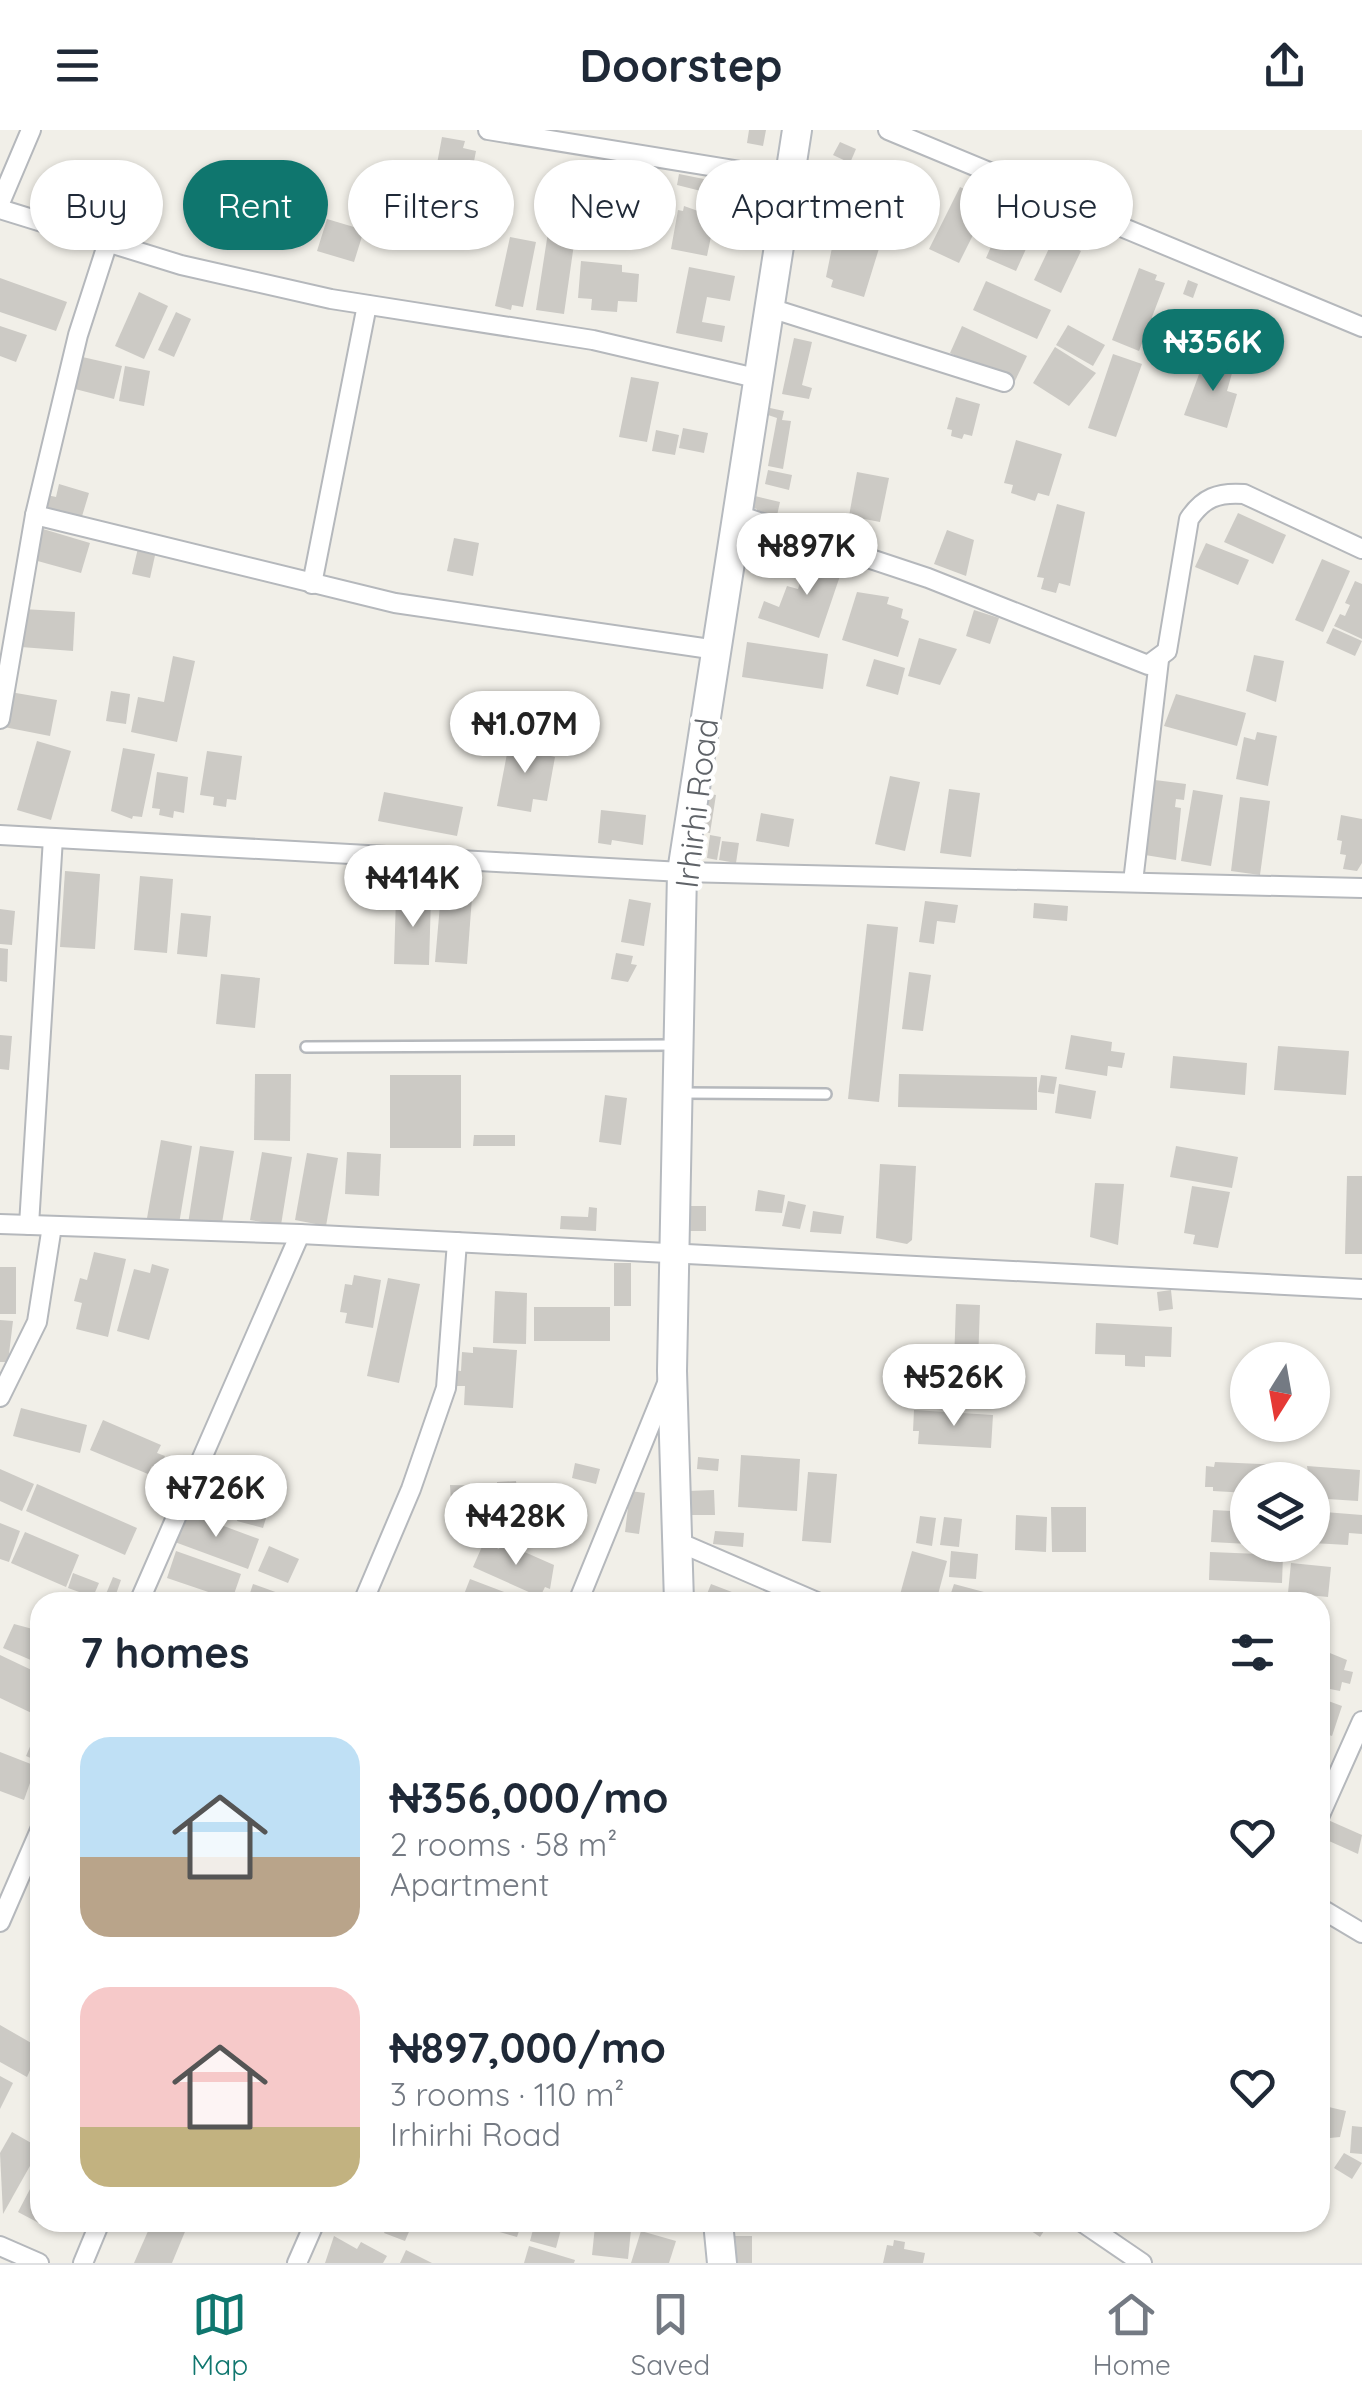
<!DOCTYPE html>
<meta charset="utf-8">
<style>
body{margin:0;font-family:Quicksand,sans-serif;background:#f6f6f7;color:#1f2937;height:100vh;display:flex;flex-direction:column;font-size:38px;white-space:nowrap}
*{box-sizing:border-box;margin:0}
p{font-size:32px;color:#747a83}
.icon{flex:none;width:55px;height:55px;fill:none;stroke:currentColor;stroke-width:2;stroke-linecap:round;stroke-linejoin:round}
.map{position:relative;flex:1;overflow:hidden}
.drawer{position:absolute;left:30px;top:1462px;width:1300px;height:640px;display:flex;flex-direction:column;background:#fff;border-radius:30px;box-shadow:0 2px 8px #0004}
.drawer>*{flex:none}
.banner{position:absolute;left:30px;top:30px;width:1302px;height:90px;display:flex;gap:20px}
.needle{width:65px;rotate:191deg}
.controls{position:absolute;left:1230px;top:1212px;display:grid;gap:20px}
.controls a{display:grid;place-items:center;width:100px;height:100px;border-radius:50%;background:#fff;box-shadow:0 2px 8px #0004;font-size:50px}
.price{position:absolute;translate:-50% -85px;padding:0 22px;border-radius:35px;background:#fff;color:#222;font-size:32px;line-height:65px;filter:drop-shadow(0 2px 5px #0008)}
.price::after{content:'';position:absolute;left:50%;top:60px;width:30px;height:22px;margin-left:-15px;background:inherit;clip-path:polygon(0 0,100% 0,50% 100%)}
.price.on{background:#0f766e;color:#fff}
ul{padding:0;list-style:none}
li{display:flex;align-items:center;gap:30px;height:250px;padding:0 50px}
li span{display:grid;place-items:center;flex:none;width:280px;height:200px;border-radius:30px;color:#555}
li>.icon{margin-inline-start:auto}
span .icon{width:120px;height:120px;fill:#fffc;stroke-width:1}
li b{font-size:42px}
h2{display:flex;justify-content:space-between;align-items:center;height:120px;padding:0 50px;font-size:42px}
.chip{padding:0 35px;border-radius:45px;background:#fff;box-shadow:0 2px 8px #0004;font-size:35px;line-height:90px}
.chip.on{background:#0f766e;color:#fff}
header{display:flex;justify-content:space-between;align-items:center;height:130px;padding:0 50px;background:#fff;font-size:45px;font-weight:700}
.menu{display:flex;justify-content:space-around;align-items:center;height:140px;border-top:2px solid #e0e1e3;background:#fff;font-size:28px;color:#747a83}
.menu a{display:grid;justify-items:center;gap:5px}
.menu .on{color:#0f766e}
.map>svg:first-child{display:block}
.building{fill:#cccac5}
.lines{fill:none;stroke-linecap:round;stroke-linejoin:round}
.lane-casing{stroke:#b5b8bc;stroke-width:14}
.street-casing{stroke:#b5b8bc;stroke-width:22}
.secondary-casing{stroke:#b6babf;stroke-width:32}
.lane{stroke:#fff;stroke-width:9}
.street{stroke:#fff;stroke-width:18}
.secondary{stroke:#fff;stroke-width:28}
.labels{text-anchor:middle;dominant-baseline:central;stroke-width:9;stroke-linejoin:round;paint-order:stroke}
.street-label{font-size:32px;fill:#5f6368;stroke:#fff}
</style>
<header><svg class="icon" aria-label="menu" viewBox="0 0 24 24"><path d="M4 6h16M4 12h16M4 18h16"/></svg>Doorstep<svg class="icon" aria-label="share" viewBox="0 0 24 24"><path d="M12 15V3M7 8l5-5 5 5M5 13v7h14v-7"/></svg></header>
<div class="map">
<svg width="1362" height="2133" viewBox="0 0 1362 2133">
<rect width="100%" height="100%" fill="#f1efe8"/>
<!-- building -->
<g class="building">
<polygon points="749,0 766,0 763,16 747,13"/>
<polygon points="442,7 465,11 463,18 476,21 463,89 428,82"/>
<polygon points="840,12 856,19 850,33 833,25"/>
<polygon points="72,33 107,45 91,90 54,77 58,65 48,61 54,44 66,49"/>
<polygon points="679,44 704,49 701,61 677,55"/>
<polygon points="825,54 849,62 842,85 817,76"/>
<polygon points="960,57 990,71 959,133 929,119"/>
<polygon points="684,76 715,87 707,126 671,119 678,80 683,81"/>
<polygon points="1015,79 1034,87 1030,96 1035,99 1016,141 986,128 1005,85 1011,88"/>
<polygon points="327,89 364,100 354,132 317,121"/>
<polygon points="549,96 576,100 564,184 536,180"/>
<polygon points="836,98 881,112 864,167 831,157 833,150 826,147"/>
<polygon points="510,107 536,112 523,177 512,175 511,180 495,176"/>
<polygon points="1054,108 1081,121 1061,163 1034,150"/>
<polygon points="581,131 622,135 622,142 639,144 637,172 618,171 617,182 591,180 592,169 578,168"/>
<polygon points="689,137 735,146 730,171 707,167 702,192 725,196 722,212 676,203"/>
<polygon points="1139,138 1157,145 1155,150 1165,153 1139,221 1112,210"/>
<polygon points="0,148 67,172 56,201 0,182"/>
<polygon points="1188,150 1198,154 1193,168 1183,164"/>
<polygon points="986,151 1051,180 1037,209 973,180"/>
<polygon points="139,162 168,176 144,229 115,216"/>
<polygon points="176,182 191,189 174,227 158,220"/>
<polygon points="1068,195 1105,215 1093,236 1056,215"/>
<polygon points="0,196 27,205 16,232 0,226"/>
<polygon points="962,196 1027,226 1014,253 950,223"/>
<polygon points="794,208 812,212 802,255 812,258 809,269 782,264"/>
<polygon points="1055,217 1096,243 1069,276 1033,253"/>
<polygon points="1113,224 1142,234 1116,307 1088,298"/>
<polygon points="78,226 122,236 114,269 75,259"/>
<polygon points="1205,228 1234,236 1227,261 1237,264 1227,298 1184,285"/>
<polygon points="125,236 150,241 144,276 119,271"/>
<polygon points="631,247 659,252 647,312 619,307"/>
<polygon points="956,267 980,274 972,306 964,304 962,309 951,306 952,300 947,299"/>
<polygon points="770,278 784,281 782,290 791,291 783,339 768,336 777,288 768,285"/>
<polygon points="683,298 708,303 704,323 679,318"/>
<polygon points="656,300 679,305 675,325 652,321"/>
<polygon points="1016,310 1062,324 1049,366 1038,363 1035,371 1011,363 1013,355 1004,353"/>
<polygon points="768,340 792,345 789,360 765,354"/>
<polygon points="857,342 889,348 880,392 849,386"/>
<polygon points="59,354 89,363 80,393 42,382 47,365 56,367"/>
<polygon points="751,365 780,372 776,390 756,385 757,379 748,377"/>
<polygon points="1057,374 1085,382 1070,456 1059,453 1056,463 1041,459 1044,448 1037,447"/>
<polygon points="1238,383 1286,405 1273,434 1224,412"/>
<polygon points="43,399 90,413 81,443 34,430"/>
<polygon points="947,400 974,410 966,446 934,434"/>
<polygon points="454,408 479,413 473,446 447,441"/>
<polygon points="1206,413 1249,430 1238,455 1195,437"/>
<polygon points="138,418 156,421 150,448 132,444"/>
<polygon points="810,422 844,434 819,508 758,488 764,471 779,477 787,456 798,459"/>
<polygon points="1322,429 1350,441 1323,502 1295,490"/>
<polygon points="1355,451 1362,454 1362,509 1334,496 1340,484 1345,486 1350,475 1345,473"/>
<polygon points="857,462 889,467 887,474 903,479 901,488 909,491 898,527 842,510"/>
<polygon points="23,479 75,482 73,521 21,517"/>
<polygon points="974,480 999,488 990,514 966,506"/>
<polygon points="1333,498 1362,511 1355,526 1326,513"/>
<polygon points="919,508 957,519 940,555 908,546"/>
<polygon points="747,512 828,524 823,559 742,547"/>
<polygon points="1254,525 1284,531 1276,572 1246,561"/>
<polygon points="173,526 195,531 177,612 131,602 138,567 164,572"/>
<polygon points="874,529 905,538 898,565 866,556"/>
<polygon points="111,561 130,564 126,594 106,591"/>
<polygon points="10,562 57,570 50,606 4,597"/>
<polygon points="1176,564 1246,583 1237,616 1164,596"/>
<polygon points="1257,602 1277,606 1268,656 1236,649 1244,607 1255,610"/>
<polygon points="510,608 543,615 542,624 555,627 547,671 533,669 531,682 497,676"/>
<polygon points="37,611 71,621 51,690 17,680"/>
<polygon points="123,618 155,624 142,687 133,686 132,689 111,681"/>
<polygon points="207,621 242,626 236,670 227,669 226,677 213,675 214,667 200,665"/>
<polygon points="157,642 188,647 184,683 174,681 173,688 159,685 160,679 152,678"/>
<polygon points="890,646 920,652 905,721 875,714"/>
<polygon points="1155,650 1186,654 1184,670 1176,669 1175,677 1181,678 1176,730 1145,725"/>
<polygon points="949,659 980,663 971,727 940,723"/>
<polygon points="1193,660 1223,665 1211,736 1181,731"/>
<polygon points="384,662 463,677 457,706 378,691"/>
<polygon points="704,663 716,665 710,703 698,701"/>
<polygon points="1240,667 1270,671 1260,745 1231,741"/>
<polygon points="601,680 646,685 643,715 612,710 611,715 598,713"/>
<polygon points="761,683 794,689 789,717 756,711"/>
<polygon points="1341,685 1362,689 1362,733 1357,741 1343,739 1346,725 1340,724 1342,711 1337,710"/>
<polygon points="710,705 721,707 717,730 707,728"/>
<polygon points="722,711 739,713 736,733 719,730"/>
<polygon points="424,740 436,741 435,755 424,755"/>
<polygon points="65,741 100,744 95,819 60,817"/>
<polygon points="140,746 173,749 167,823 134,820"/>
<polygon points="442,752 473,754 467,834 435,832"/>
<polygon points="396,766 431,767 429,835 394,834"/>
<polygon points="629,769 651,773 644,816 621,812"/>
<polygon points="925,771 958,775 955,793 937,791 934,814 919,812"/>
<polygon points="1034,773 1068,776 1067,791 1033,788"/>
<polygon points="0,779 15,781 12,815 0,814"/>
<polygon points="181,783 211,786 207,827 177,824"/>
<polygon points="867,794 898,797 879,972 848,969"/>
<polygon points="0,818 8,819 7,852 0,851"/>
<polygon points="616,823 633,826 631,834 637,835 628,852 611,849"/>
<polygon points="909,842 931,845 923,901 902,899"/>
<polygon points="221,844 260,848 255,898 216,894"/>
<polygon points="0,905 12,906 9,940 0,939"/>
<polygon points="1071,905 1112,912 1111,921 1125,923 1122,938 1108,936 1107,946 1065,939"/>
<polygon points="1278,916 1349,921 1346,965 1274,960"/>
<polygon points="1173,926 1247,933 1245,965 1170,958"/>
<polygon points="255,944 291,944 290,1011 254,1010"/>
<polygon points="899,944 1037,947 1037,980 898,977"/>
<rect x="390" y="945" width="71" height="73"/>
<polygon points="1041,945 1057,947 1054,964 1038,962"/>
<polygon points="1059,954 1096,961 1091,989 1055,983"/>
<polygon points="605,965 627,968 621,1015 599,1012"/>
<polygon points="474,1005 515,1005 515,1016 473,1016"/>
<polygon points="161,1010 192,1016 179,1094 147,1088"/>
<polygon points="200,1016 234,1021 221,1099 188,1094"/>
<polygon points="1176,1016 1238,1027 1232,1058 1170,1047"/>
<polygon points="262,1022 292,1027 281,1095 250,1090"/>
<polygon points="347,1022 381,1024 379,1066 345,1064"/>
<polygon points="307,1023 338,1028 326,1096 295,1090"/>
<polygon points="880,1034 916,1036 912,1110 907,1114 876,1108"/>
<polygon points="1347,1046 1362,1046 1362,1124 1345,1124"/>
<polygon points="1095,1053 1124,1054 1118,1115 1090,1107"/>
<polygon points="1192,1056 1230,1062 1218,1118 1193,1114 1195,1105 1184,1103"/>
<polygon points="758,1060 785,1065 782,1083 755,1081"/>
<polygon points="788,1071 806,1075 800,1099 782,1096"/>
<polygon points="688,1076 706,1076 706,1101 687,1101"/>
<polygon points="589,1077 597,1078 596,1101 560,1099 561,1086 588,1087"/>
<polygon points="813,1081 844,1086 841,1104 810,1102"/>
<polygon points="94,1122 126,1129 108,1207 76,1199 82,1173 74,1171 80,1148 87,1150"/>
<rect x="614" y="1133" width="17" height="43"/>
<polygon points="152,1134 169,1139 149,1210 117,1201 134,1139 150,1143"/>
<rect x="0" y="1137" width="16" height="47"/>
<polygon points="354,1145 381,1150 373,1198 345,1193 347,1183 340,1182 345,1154 352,1155"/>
<polygon points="388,1148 420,1154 399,1253 367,1246"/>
<polygon points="1171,1160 1173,1179 1159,1181 1157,1162"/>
<polygon points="495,1161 527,1163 526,1214 493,1213"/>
<polygon points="956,1174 980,1175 978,1233 954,1233"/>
<rect x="534" y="1177" width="76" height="34"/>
<polygon points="0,1190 13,1191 8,1232 0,1232"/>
<polygon points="1096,1193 1172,1197 1171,1227 1145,1226 1145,1237 1125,1236 1125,1225 1095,1224"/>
<polygon points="473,1217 517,1220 513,1278 464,1275 465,1256 452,1256 452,1240 461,1241 462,1222 473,1223"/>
<polygon points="21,1278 87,1295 80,1323 13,1306"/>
<polygon points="914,1280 993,1285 991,1318 918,1314 919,1301 913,1301"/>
<polygon points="103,1290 161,1315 157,1323 165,1326 159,1340 152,1336 148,1344 90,1320"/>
<polygon points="741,1325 800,1329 797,1381 738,1377"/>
<polygon points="698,1327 719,1329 718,1341 697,1339"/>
<polygon points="1215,1332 1284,1335 1283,1350 1248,1350 1248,1363 1213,1361 1213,1357 1205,1357 1206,1336 1214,1337"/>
<polygon points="575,1333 600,1339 596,1354 572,1348"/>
<polygon points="1307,1336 1360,1340 1358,1371 1312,1368"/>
<polygon points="0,1339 34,1354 22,1381 0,1371"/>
<polygon points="251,1340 278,1348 263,1398 237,1391 243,1369 236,1367 241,1349 248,1351"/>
<polygon points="808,1342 837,1344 831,1413 802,1411"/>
<polygon points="516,1351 524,1403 453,1407 450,1355 497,1356 497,1352"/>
<polygon points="37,1354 137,1398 125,1425 26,1381"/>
<polygon points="714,1360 715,1385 689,1385 688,1361"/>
<polygon points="630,1361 645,1363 639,1404 625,1402"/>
<polygon points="1051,1377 1086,1377 1086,1422 1052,1422"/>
<polygon points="1213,1380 1248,1382 1248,1414 1211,1412"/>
<polygon points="183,1381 259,1409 248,1439 172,1411"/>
<polygon points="1312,1381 1362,1385 1362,1404 1349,1403 1348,1415 1312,1413"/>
<polygon points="1016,1385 1047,1387 1046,1422 1015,1420"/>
<polygon points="920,1386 936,1388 932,1416 916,1413"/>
<polygon points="944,1387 962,1389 959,1417 940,1415"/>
<polygon points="0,1393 20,1401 9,1432 0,1429"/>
<polygon points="715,1401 744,1403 743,1417 713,1414"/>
<polygon points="25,1402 79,1425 66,1457 11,1433"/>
<polygon points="484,1412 499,1419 502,1412 554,1435 550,1459 545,1457 540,1467 473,1437"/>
<polygon points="269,1416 299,1429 288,1453 258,1441"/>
<polygon points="176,1421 241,1444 232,1470 167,1448"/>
<polygon points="912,1421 947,1431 936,1472 898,1472"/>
<polygon points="951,1421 978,1424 976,1449 949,1447"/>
<polygon points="1210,1422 1283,1425 1282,1453 1209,1450"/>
<polygon points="1291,1433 1331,1437 1328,1467 1288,1463"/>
<polygon points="73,1443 99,1453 93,1467 68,1458"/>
<polygon points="113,1447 121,1450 115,1467 106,1464"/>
<polygon points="470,1449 530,1472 461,1472"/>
<polygon points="253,1454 292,1468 290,1472 247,1472"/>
<polygon points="711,1454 758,1472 705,1469"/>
<polygon points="954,1454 984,1462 981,1472 948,1472"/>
<polygon points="1243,1465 1276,1467 1276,1472 1242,1472"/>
<polygon points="14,1494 40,1501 40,1534 3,1518"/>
<polygon points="1320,1519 1347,1530 1344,1540 1353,1542 1350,1554 1342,1552 1340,1561 1320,1557"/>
<polygon points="0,1525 40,1544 40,1587 0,1568"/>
<polygon points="1320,1568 1342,1576 1332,1606 1320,1602"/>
<polygon points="32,1612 40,1615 40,1632 26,1626"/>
<polygon points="0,1622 36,1636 24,1670 0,1661"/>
<polygon points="1328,1690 1362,1705 1358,1724 1320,1707"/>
<polygon points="0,1895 40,1918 27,1947 0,1932"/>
<polygon points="0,1946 13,1953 0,1979"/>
<polygon points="1320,1975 1346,1981 1340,2007 1320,2009"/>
<polygon points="1352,1996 1362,1997 1362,2024 1350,2023"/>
<polygon points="12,2002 40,2018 3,2084 0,2023"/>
<polygon points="1344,2023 1362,2033 1352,2049 1334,2038"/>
<polygon points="40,2040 40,2092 58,2092 54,2101 18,2082"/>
<polygon points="152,2092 189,2092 172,2133 134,2133"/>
<polygon points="389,2092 411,2097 405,2111 384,2103"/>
<polygon points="491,2092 522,2092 517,2107 489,2099"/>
<polygon points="535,2092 563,2092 556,2118 530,2111"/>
<polygon points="1018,2092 1045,2092 1048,2095 1040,2107"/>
<polygon points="595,2096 631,2100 628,2129 592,2125"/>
<polygon points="641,2101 676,2111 669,2133 631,2133"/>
<polygon points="334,2106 357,2119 361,2112 387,2126 383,2133 325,2133"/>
<rect x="733" y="2106" width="19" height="27"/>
<polygon points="894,2110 905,2112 904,2119 925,2123 923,2133 883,2133 887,2115 893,2116"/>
<polygon points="529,2116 575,2130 574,2133 524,2133"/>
<polygon points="406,2120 432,2133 400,2133"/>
</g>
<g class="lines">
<defs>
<g id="lane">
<polyline points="306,917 673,915"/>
<polyline points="684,963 826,964"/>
</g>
<g id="street">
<polyline points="488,0 790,49"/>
<polyline points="888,0 1362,197"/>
<polyline points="0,73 31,0"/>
<polyline points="0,79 181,135 331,169 593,210 760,249"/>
<polyline points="770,178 1004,252"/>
<polyline points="35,385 395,473 717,520"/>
<path d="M 738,385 L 928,448 L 1148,535 L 1167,521 L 1189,389 C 1203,368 1218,362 1244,364 L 1362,419"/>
<polyline points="312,454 367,175"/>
<polyline points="0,589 35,385 78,205 108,112"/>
<polyline points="0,705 682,742 1362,758"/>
<polyline points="1133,752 1159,530"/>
<polyline points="0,1094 300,1104 1362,1159"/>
<polyline points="29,1095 53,708"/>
<polyline points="0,1267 37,1192 52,1096"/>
<polyline points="676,1411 817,1472"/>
<polyline points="139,1472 300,1104"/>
<polyline points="363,1472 411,1359 446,1258 457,1112"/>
<polyline points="578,1472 668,1251"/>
<polyline points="1320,1685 1362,1591"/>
<polyline points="1320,1778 1362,1803"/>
<polyline points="0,1792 40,1700"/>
<polyline points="1082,2092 1142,2133"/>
<polyline points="0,2116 39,2133"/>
<polyline points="83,2133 100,2092"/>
<polyline points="297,2133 315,2092"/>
</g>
<g id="secondary">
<polyline points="679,1472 672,1241 682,742 797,0"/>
<polyline points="718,2092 722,2133"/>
</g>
</defs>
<!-- lane casing -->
<use href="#lane" class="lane-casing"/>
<!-- street casing -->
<use href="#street" class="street-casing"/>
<!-- secondary casing -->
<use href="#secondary" class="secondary-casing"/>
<!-- lane -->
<use href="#lane" class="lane"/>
<!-- street -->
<use href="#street" class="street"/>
<!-- secondary -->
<use href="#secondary" class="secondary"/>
</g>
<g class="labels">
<!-- street labels -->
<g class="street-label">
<text transform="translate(696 673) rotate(-83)">Irhirhi Road</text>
</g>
</g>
</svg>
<div class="controls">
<a><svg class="needle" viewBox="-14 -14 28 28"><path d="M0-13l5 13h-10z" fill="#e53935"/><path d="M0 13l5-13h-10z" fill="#747a83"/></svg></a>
<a><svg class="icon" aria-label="layers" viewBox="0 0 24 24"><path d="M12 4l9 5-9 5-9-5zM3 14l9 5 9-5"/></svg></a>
</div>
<b class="price on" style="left:1213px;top:264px">₦356K</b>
<b class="price" style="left:807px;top:468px">₦897K</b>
<b class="price" style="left:525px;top:646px">₦1.07M</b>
<b class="price" style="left:413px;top:800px">₦414K</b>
<b class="price" style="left:954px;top:1299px">₦526K</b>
<b class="price" style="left:216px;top:1410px">₦726K</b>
<b class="price" style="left:516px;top:1438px">₦428K</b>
<div class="banner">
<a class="chip">Buy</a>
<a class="chip on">Rent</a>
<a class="chip">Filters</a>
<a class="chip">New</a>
<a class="chip">Apartment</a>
<a class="chip">House</a>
</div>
<section class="drawer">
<h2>7 homes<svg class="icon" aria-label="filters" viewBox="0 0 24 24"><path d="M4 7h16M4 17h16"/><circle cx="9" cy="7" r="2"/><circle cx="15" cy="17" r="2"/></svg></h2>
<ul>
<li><span style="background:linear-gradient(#bfe0f5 60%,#b9a48a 0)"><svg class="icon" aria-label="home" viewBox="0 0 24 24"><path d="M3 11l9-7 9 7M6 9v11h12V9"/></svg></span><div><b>₦356,000/mo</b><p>2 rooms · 58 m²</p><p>Apartment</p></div><svg class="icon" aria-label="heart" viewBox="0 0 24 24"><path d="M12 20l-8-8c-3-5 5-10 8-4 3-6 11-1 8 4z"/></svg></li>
<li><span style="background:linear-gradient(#f6c9c9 70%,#c2b280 0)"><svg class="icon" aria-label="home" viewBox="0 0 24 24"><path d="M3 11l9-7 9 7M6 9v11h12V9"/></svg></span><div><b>₦897,000/mo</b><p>3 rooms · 110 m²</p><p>Irhirhi Road</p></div><svg class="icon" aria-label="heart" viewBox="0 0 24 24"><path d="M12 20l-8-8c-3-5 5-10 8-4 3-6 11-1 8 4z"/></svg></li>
</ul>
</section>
</div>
<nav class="menu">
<a class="on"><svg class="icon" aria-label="map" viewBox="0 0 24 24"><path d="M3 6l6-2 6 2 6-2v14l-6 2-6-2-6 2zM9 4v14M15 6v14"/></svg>Map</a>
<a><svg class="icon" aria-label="saved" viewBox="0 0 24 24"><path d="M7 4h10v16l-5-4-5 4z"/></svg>Saved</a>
<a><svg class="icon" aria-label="home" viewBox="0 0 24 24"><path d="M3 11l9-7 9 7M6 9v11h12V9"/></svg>Home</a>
</nav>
